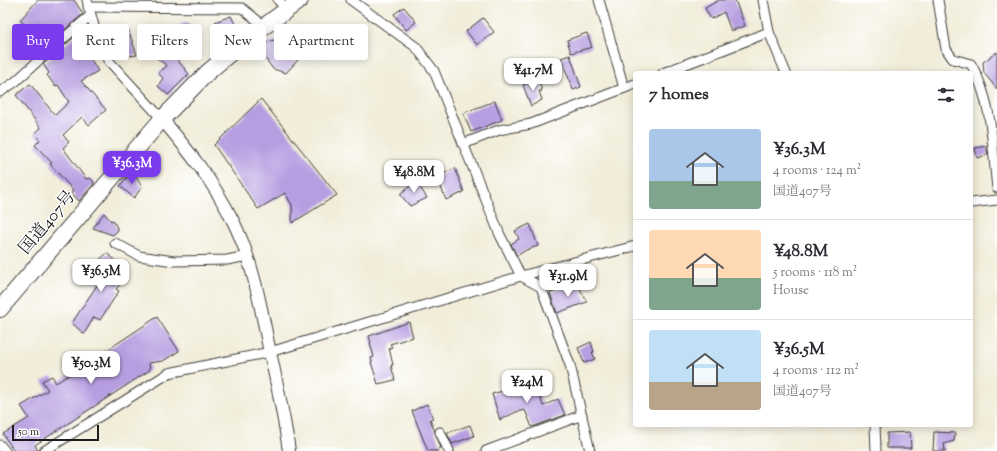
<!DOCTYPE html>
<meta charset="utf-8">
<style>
body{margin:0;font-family:"Sorts Mill Goudy","Noto Serif JP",serif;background:#f2f2f3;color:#2b2b33;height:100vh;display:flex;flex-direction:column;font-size:15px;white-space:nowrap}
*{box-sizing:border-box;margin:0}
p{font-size:13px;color:#7c7c81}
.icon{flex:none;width:22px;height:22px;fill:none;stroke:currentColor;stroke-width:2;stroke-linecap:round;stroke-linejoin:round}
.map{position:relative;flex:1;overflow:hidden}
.drawer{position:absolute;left:633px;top:71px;width:340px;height:356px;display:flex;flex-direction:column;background:#fff;border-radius:4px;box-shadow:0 2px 10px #0003}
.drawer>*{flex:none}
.top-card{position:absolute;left:12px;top:24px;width:380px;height:36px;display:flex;gap:8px}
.scale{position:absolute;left:12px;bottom:10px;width:87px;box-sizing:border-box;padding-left:4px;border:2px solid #1c1c1c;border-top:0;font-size:11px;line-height:14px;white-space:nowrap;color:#1c1c1c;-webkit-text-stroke:3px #fff;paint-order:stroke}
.price{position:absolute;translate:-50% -34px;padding:0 9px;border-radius:8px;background:#fff;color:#222;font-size:13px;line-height:26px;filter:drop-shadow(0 1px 2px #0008)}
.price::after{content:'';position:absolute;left:50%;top:24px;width:12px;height:9px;margin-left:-6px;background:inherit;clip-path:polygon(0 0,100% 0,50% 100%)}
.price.active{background:#7c3aed;color:#fff}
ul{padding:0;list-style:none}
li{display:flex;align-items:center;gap:12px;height:100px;padding:0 16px}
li+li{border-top:1px solid #e1e1e2}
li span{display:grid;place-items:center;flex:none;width:112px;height:80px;border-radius:4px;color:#555}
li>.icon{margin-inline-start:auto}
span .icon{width:48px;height:48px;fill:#fffc;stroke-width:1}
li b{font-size:17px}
h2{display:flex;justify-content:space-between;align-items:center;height:48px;padding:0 16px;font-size:17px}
.chip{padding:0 14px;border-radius:4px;background:#fff;box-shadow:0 2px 10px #0003;font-size:14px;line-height:36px}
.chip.active{background:#7c3aed;color:#fff}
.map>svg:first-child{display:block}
.building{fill:#b79ee1}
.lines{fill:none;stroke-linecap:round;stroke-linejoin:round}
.minor-casing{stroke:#3c3b38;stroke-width:11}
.tertiary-casing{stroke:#3c3b38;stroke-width:14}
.trunk-casing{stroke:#3c3b38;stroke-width:18}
.minor{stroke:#fff;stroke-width:9}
.tertiary{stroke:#fff;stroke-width:12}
.trunk{stroke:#fff;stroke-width:16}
.labels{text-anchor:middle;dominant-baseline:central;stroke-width:3;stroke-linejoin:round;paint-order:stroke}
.street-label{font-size:17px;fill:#1c1c1c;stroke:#fff}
</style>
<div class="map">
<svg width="997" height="451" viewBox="0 0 997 451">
<rect width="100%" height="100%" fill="#fff"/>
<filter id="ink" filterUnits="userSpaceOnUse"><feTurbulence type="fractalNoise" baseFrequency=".025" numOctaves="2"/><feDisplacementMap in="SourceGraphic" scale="8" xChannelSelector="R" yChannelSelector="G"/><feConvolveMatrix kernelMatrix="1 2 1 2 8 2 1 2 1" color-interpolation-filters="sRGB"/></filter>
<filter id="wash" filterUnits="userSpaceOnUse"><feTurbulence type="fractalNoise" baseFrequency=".012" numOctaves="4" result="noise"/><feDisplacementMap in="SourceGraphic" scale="16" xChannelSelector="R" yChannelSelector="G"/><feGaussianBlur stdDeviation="0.9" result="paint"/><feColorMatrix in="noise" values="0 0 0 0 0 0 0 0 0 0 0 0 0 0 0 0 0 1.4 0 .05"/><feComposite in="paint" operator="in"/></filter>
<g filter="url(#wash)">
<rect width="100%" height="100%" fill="#f1edd9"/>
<g id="blocks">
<!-- building -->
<g class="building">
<polygon points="38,0 74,0 83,14 52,41 39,29 32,31 20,20"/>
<polygon points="719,0 735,0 745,26 731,31 724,12 711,19 705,8"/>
<polygon points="404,7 416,22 406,30 394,14"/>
<polygon points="231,16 238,30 221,40 215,22"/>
<polygon points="483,18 494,32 477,45 466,31"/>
<polygon points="187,22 197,37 170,51 189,74 168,95 158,86 163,78 158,73 167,66 157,58 172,39 166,30"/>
<polygon points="86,27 91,38 86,41 92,50 87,53 98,71 81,81 106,110 89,125 82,117 63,135 69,142 63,148 86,179 90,178 94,182 93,185 79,201 71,192 73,190 50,164 52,163 35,145 40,140 34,134 41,128 16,95 30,84 55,115 69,102 58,85 55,86 47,75 49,73 43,64 62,50 60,49"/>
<polygon points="128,29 137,55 120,57 111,38"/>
<polygon points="587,33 592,47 571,53 567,40"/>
<polygon points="274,40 298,60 286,73 273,69 256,46"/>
<polygon points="997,52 997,89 984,73 983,62"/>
<polygon points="570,55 581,87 573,90 561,58"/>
<polygon points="538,79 542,91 539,91 542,100 531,106 523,85"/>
<polygon points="261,99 337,195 292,223 292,205 285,193 258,209 214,145"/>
<polygon points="495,101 502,120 471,132 463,113"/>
<polygon points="986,146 988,155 977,158 975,148"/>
<polygon points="455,168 464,192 446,200 437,177"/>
<polygon points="132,170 142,187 134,198 120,186"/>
<polygon points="416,181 427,198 410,206 400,194"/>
<polygon points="104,213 111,221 113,220 118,230 113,235 93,228"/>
<polygon points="530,224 538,246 526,250 517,256 511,244 519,239 515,231"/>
<polygon points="107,253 126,270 120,276 124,280 116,289 119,291 100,320 94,317 84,334 72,323 105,273 95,264"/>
<polygon points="577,283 587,302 557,313 550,293"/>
<polygon points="157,317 179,351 163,361 149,363 150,370 35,445 38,451 14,451 3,434 29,418 21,406 48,390 42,381 52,376 56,383 72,373 68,364 79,358 83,366"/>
<polygon points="409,322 413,337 390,344 392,347 389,348 393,365 391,365 395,380 378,384 371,362 372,362 371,358 374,357 370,343 371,343 369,336"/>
<polygon points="591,342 594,352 592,352 595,359 584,363 578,348"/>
<polygon points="534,379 543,406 558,399 565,415 532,427 525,410 516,412 500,420 492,394 510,389 509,388"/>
<polygon points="427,404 433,418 430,419 441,448 438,449 439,451 428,451 412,411"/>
<polygon points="470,425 474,436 452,444 447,433"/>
<polygon points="910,432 911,448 887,448 887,433"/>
<polygon points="934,432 955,433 954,441 944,444 945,451 933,451"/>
</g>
</g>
</g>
<g filter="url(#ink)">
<use href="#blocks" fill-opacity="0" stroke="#3c3b38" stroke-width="1"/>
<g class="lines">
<defs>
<g id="minor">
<polyline points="87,0 98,41 108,60 162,119"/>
<polyline points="278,0 287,9"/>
<polyline points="351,0 416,47 434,71 500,235 521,276 541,287 570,365 590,451"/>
<polyline points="599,0 624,88"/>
<polyline points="763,0 769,32 786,73"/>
<path d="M 938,0 L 946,49 L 953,59 L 971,64 C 993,102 992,146 997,188"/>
<polyline points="88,7 242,8 264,26"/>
<polyline points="663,73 769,32"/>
<polyline points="0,92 15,82 51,49 90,16"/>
<polyline points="463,144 499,130 531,124 635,84"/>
<polyline points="971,203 997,200"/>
<polyline points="115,243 139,256 174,261 227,260 248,256"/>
<polyline points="875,425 876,451"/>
<polyline points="440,432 449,451"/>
<polyline points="0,445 5,451"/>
<polyline points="44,451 169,373 270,352 521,276 635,246"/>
<polyline points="486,451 582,415"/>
</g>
<path id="tertiary" d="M 162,119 C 188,150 215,184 233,221 C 252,259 260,302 268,343 C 276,379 284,415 289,451"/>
<polyline id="trunk" points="0,309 162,119 208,72 247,39 300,0"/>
</defs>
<!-- minor casing -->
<use href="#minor" class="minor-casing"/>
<!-- tertiary casing -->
<use href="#tertiary" class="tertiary-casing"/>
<!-- trunk casing -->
<use href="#trunk" class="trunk-casing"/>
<!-- minor -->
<use href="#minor" class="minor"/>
<!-- tertiary -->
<use href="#tertiary" class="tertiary"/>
<!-- trunk -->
<use href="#trunk" class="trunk"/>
</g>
</g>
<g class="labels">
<!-- street labels -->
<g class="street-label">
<text transform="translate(48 223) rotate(-50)">国道407号</text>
</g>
</g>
</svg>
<div class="scale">50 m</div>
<b class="price" style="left:533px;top:92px">¥41.7M</b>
<b class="price active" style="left:132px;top:185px">¥36.3M</b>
<b class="price" style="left:414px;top:194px">¥48.8M</b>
<b class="price" style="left:101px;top:293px">¥36.5M</b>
<b class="price" style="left:568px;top:298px">¥31.9M</b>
<b class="price" style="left:91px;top:385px">¥50.3M</b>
<b class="price" style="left:527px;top:404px">¥24M</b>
<div class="top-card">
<a class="chip active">Buy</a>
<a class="chip">Rent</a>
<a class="chip">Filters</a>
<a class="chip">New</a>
<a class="chip">Apartment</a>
</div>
<section class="drawer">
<h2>7 homes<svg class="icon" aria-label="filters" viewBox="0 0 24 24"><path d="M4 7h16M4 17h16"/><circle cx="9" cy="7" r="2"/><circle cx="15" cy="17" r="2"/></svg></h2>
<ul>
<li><span style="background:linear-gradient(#a9c7e8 65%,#7fa58c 0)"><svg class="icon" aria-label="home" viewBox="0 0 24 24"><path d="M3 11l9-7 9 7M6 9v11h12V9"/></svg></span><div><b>¥36.3M</b><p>4 rooms · 124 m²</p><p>国道407号</p></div></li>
<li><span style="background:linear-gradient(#ffd9b3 60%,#7fa58c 0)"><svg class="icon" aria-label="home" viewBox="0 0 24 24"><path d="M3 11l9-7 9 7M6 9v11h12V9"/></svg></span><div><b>¥48.8M</b><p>5 rooms · 118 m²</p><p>House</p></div></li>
<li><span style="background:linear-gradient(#bfe0f5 65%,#b9a48a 0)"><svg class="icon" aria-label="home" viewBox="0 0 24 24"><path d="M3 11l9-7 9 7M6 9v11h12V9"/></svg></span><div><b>¥36.5M</b><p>4 rooms · 112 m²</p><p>国道407号</p></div></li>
</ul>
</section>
</div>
